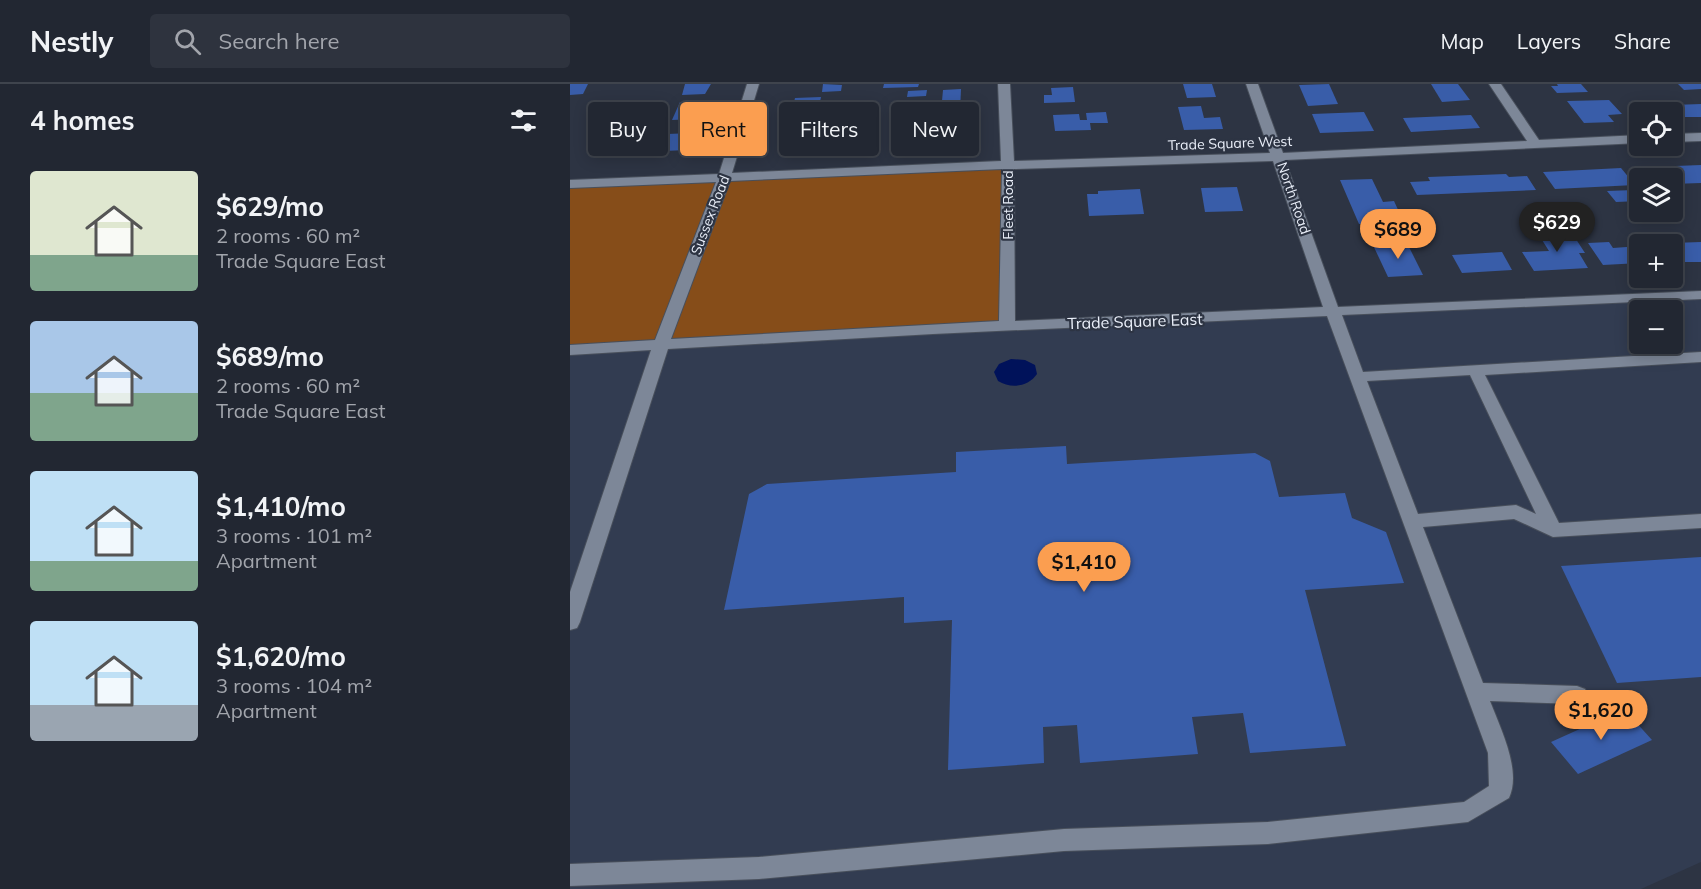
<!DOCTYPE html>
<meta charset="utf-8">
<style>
body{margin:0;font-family:Mulish,sans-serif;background:#2e333e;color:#f1f3f6;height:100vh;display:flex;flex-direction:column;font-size:22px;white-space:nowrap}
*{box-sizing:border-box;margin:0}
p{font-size:20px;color:#a2a5ac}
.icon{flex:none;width:33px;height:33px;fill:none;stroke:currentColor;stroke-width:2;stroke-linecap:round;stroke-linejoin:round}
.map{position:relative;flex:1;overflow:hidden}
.side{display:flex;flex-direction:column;background:#222732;width:570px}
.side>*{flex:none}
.top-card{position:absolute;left:18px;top:18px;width:570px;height:54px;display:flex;gap:12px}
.tools{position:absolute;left:1059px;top:18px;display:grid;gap:12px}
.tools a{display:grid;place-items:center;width:54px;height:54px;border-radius:6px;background:#222732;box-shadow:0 3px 15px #0003,0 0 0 2px #3f444d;font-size:30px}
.price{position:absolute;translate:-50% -51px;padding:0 14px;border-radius:21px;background:#fb9e50;color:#111;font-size:20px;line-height:39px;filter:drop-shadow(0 2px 3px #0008)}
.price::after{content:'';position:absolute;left:50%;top:36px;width:18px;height:14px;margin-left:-9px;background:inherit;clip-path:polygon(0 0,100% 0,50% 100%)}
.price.on{background:#222;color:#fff}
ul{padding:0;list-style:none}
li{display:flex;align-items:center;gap:18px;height:150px;padding:0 30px}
li span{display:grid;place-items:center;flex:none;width:168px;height:120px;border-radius:6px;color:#555}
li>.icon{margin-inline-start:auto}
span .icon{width:72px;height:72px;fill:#fffc;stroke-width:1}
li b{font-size:26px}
h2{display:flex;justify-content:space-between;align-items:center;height:72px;padding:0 30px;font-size:26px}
.pill{padding:0 21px;border-radius:6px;background:#222732;box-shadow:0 3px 15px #0003,0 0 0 2px #3f444d;font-size:21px;line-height:54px}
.pill.on{background:#fb9e50;color:#111}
header{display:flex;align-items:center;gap:36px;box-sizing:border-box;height:84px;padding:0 30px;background:#222732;border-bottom:2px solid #3f444d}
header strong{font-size:28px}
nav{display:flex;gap:33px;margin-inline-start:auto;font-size:21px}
.search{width:420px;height:54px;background:#2e333e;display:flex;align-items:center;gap:15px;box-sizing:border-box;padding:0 21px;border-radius:6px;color:#a2a5ac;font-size:22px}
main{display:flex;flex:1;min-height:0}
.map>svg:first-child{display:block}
.built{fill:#323c51;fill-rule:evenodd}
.green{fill:#864d19}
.water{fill:#00125a}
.building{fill:#395da9}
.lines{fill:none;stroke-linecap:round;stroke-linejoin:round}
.minor-casing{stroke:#484f5b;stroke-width:2}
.minor{fill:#7d8798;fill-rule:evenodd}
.labels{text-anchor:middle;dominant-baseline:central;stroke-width:4.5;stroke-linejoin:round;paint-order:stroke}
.far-street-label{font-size:14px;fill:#ebf0fa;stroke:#2d3443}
.street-label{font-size:16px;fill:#ebf0fa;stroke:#2d3443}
</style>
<header>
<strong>Nestly</strong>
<div class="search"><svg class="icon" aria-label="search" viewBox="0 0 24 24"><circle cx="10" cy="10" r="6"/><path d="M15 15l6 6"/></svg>Search here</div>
<nav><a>Map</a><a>Layers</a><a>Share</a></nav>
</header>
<main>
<section class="side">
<h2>4 homes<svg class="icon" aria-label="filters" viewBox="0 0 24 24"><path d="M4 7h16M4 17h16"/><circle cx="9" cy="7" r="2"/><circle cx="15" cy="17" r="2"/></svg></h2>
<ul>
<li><span style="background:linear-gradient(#dfe7d0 70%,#7fa58c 0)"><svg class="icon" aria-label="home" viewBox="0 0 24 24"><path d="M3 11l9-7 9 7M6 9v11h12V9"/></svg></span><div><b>$629/mo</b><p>2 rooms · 60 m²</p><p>Trade Square East</p></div></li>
<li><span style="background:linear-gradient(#a9c7e8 60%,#7fa58c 0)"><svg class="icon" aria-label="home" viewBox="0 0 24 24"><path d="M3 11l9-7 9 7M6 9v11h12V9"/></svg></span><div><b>$689/mo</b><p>2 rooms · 60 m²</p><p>Trade Square East</p></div></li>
<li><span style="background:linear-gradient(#bfe0f5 75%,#7fa58c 0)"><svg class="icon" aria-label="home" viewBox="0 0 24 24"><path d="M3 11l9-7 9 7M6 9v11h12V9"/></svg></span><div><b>$1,410/mo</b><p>3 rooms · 101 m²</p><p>Apartment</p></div></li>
<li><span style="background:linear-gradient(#bfe0f5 70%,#9aa5b1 0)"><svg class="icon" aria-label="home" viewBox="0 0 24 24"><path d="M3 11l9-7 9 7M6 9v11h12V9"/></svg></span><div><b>$1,620/mo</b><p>3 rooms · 104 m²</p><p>Apartment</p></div></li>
</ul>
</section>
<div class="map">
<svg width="1131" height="805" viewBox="0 0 1131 805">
<rect width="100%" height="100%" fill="#2d3443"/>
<!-- built -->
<path class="built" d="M 1131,211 L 1131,778 L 1071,805 L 0,805 L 0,266 ZM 1070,226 L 1102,226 L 1102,260 L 1070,260 Z"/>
<!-- green -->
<polygon class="green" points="438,81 437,243 0,266 0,100"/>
<!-- water -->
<path class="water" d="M 441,275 L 455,276 L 465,281 L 467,290 C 458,303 441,305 428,297 L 424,288 L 429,280 Z"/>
<!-- building -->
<g class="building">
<polygon points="0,0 18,0 13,10 0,11"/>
<polygon points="115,0 141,0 135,10 112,11"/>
<polygon points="253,0 272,1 271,7 252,8"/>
<polygon points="314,0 349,0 348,3 313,4"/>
<polygon points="613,0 642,0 646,13 617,14"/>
<polygon points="759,0 768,20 738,22 729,1"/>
<polygon points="861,0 888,0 900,16 872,18"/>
<polygon points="987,0 1011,0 1018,8 987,9 981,2 988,2"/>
<polygon points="1108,0 1131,0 1131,5 1114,6"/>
<polygon points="503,3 505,18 474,19 474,11 482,11 481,4"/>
<polygon points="391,5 390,28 371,28 373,6"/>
<polygon points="357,6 356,12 337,13 338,7"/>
<polygon points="251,13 248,28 221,30 225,14"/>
<polygon points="1039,16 1052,30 1038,31 1044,38 1014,39 997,17"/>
<polygon points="132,17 125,35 102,36 110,18"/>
<polygon points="278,18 275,32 251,33 254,19"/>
<polygon points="1131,20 1131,33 1113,33 1103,21"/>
<polygon points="631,22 634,34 650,33 653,45 614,46 608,23"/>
<polygon points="536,28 538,39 520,39 521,46 485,47 483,31 509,30 510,36 517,36 516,29"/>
<polygon points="794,28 804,47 750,49 742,30"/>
<polygon points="901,31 910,44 841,48 833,34"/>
<polygon points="386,36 386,52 361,53 362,37"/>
<polygon points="355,37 355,47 331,48 332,38"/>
<polygon points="277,47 274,60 215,62 219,49"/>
<polygon points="123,49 116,66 73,68 76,59 94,58 97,50"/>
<polygon points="40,56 55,56 49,66 35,67"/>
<polygon points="1131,81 1131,99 1102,100 1102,94 1089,94 1080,83"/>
<polygon points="1051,84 1065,101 985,105 973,88"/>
<polygon points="936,90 939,93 957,92 966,106 847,111 840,98 860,97 858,93"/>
<polygon points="802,95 813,118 824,117 830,130 815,130 819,138 789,140 770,96"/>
<polygon points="667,103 673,127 635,128 631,104"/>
<polygon points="570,105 574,130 519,132 517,110 528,110 528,107"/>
<polygon points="1064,106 1070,117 1046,118 1037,107"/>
<polygon points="1000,146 1015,169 1009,169 1018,184 964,187 952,168 979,167 967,148"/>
<polygon points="1039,158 1043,164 1070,162 1070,179 1033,181 1018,159"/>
<polygon points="1131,158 1131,178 1113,178 1102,163 1102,159"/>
<polygon points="837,159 853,191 818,193 803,161"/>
<polygon points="932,168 942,186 892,189 882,171"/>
<polygon points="496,362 497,380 685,369 700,377 709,413 775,409 782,434 816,448 834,499 735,506 776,662 680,669 673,629 622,633 628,670 510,679 507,641 473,643 474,679 378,686 382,536 334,539 334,513 154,526 179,410 197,400 386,388 386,368"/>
<polygon points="1131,473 1131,593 1047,599 991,482"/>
<polygon points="1054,625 1082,656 1008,690 981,658"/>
</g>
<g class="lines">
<defs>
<g id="minor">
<path d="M 177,0 L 189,0 L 162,89 L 431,77 L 428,0 L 440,0 L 444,77 L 700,69 L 676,0 L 688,0 L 713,69 L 957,57 L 919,0 L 931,0 L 969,56 L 1070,51 L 1070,59 L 715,76 L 768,223 L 1131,207 L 1131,215 L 772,231 L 793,288 L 1131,268 L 1131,278 L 915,291 L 989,439 L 1131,430 L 1131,444 L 983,453 L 944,435 L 853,443 L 913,599 L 1007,602 L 1015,605 L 1018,611 L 1015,617 L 1007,620 L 920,617 C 930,643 952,687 939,714 L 898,738 L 698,760 L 494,767 L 189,795 L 0,802 L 0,780 L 189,773 L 494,745 L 698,738 L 894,718 L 919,702 L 918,669 L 757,232 L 363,250 L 98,265 L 10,538 L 7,544 L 0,546 L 0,508 L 81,266 L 0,271 L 0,261 L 85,256 L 146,98 L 0,104 L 0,96 L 149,90 ZM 703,77 L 753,223 L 445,237 L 444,85 ZM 432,85 L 429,237 L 101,255 L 160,97 ZM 900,291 L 966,430 L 946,421 L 848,430 L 797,297 Z"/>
<polygon points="1131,49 1131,57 1102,58 1102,50"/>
</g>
</defs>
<!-- minor casing -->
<use href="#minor" class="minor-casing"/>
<!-- minor -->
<use href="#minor" class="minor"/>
</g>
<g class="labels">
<!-- far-street labels -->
<g class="far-street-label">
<text transform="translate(660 59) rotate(-2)">Trade Square West</text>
<text transform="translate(724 114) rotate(71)">North Road</text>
<text transform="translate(438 121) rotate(-90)">Fleet Road</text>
<text transform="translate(140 131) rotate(-69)">Sussex Road</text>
</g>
<!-- street labels -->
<g class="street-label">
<text transform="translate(565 237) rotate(-2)">Trade Square East</text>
</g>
</g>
</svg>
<div class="tools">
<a><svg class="icon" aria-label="locate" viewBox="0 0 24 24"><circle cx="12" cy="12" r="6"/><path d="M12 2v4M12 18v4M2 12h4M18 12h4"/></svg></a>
<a><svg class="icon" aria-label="layers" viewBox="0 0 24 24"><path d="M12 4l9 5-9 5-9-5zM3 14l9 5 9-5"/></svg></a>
<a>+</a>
<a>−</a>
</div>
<b class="price on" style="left:987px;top:169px">$629</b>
<b class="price" style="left:828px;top:176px">$689</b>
<b class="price" style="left:514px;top:509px">$1,410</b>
<b class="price" style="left:1031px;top:657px">$1,620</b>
<div class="top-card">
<a class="pill">Buy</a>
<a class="pill on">Rent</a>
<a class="pill">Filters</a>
<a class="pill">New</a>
</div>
</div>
</main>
